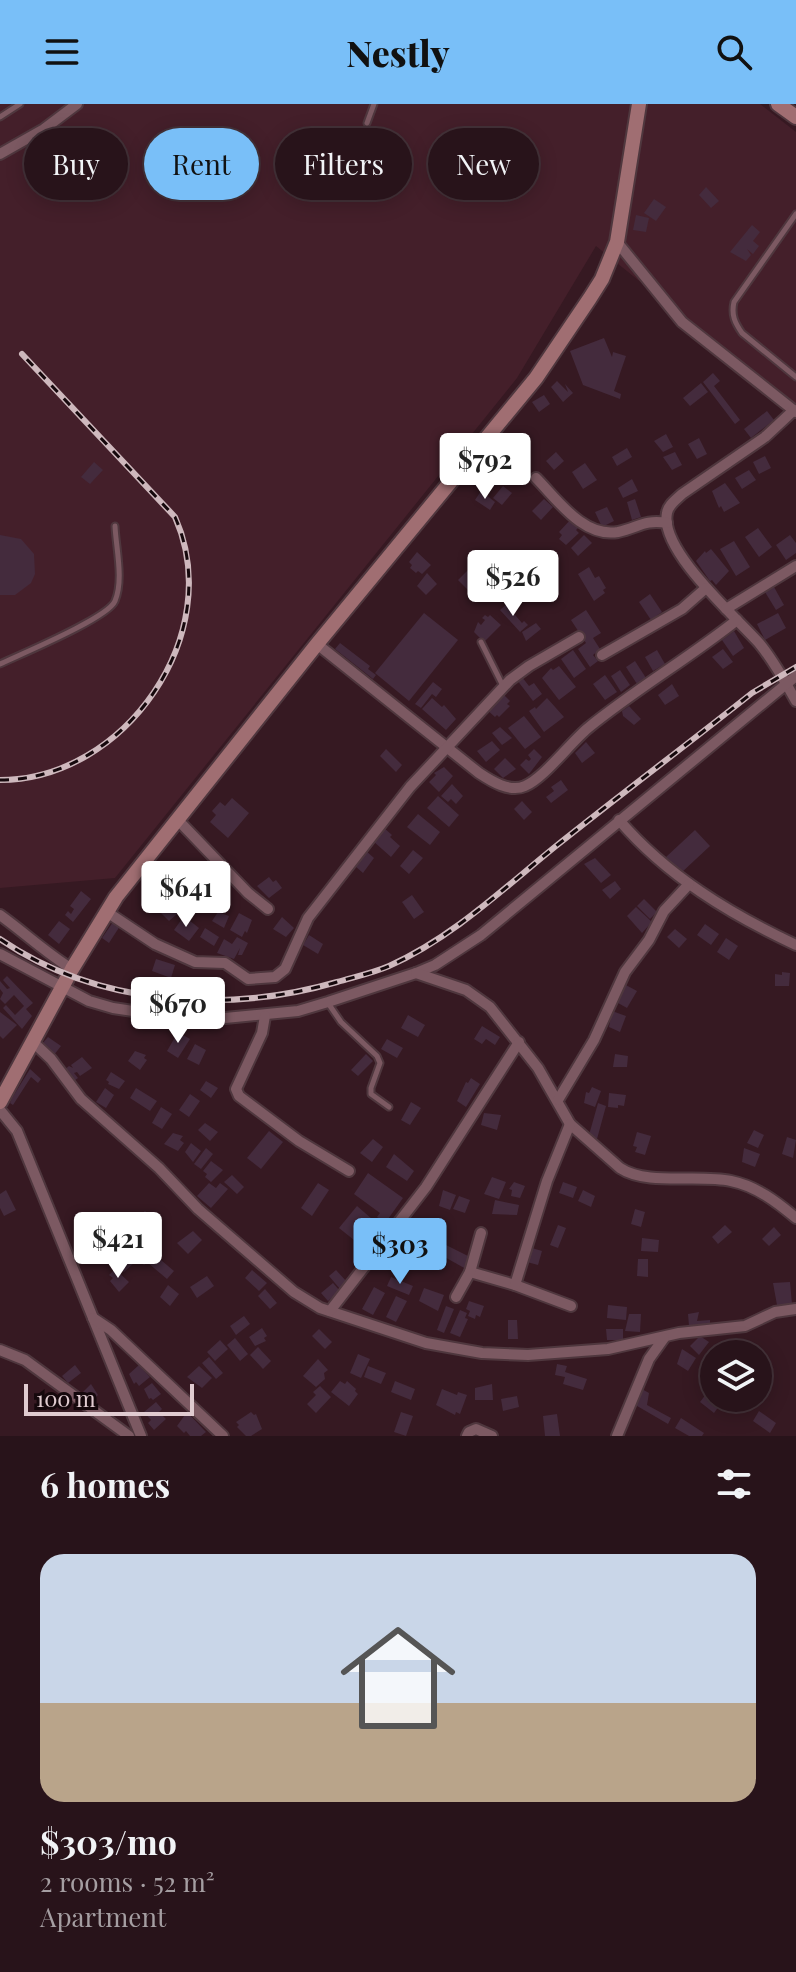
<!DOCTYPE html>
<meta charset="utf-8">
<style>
body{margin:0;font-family:"Playfair Display",serif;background:#342027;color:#f1f3f6;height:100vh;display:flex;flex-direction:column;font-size:30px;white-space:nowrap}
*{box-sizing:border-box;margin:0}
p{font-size:26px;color:#a59ea2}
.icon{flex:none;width:44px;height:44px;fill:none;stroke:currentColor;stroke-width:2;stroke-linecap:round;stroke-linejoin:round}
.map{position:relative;height:1332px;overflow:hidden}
.details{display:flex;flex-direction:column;background:#28131a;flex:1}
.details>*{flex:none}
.guide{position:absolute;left:24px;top:24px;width:748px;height:72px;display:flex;gap:16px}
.tools{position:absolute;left:700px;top:1236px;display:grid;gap:16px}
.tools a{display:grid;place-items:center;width:72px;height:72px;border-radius:50%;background:#28131a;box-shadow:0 4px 20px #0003,0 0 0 2px #443239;font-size:40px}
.scale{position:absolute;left:24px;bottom:20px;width:170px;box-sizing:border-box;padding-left:8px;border:4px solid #e0cbd0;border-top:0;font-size:22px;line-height:28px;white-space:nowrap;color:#e0cbd0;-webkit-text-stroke:6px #15080c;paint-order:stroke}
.price{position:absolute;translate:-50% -68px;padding:0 18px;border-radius:8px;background:#fff;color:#222;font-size:26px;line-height:52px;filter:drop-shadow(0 2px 4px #0008)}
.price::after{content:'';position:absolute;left:50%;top:48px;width:24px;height:18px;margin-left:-12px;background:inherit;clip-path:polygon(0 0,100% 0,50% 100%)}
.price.active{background:#79bff8;color:#111}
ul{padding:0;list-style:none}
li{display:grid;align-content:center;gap:16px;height:424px;padding:0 40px}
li+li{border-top:2px solid #443239}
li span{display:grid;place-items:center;height:248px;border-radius:24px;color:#555}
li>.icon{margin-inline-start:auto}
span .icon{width:144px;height:144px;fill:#fffc;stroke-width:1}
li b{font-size:34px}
h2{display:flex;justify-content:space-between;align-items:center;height:96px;padding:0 40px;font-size:34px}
.tag{padding:0 28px;border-radius:36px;background:#28131a;box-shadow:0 4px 20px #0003,0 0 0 2px #443239;font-size:28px;line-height:72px}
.tag.active{background:#79bff8;color:#111}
header{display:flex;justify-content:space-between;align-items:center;height:104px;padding:0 40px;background:#79bff8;color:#111;font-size:36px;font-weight:800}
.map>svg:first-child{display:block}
.built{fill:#441f2a}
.building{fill:#442b3d}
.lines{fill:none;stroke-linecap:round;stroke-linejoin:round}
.lane-casing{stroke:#4f373e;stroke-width:9}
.street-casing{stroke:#4f373e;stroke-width:14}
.secondary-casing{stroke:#4f373e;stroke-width:18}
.lane{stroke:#7c5962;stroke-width:5}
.street{stroke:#7c5962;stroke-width:10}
.secondary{stroke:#a06e72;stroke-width:14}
.rail-casing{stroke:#ceb8bd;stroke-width:6}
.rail{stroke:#15080c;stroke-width:3;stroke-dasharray:9;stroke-linecap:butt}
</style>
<header><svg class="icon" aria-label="menu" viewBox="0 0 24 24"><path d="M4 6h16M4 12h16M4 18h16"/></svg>Nestly<svg class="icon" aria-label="search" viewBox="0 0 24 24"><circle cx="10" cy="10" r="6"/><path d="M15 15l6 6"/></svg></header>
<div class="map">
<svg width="796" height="1332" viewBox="0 0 796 1332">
<rect width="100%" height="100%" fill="#361922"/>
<!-- built -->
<polygon class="built" points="0,0 760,0 796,28 796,304 596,142 517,274 115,774 0,784"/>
<!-- building -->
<g class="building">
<polygon points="463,22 482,36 450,79 431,64 435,58 432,56 437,49 440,51 446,43 443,40 450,31 454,34"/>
<polygon points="506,38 520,48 514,56 501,45"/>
<polygon points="706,83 719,97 711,104 699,91"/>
<polygon points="654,95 666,103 656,117 644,109"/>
<polygon points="636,111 649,114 646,128 633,126"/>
<polygon points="752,121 760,128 753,137 759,142 753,150 747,145 751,151 746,157 730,148"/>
<polygon points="604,234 612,253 613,248 626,252 614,287 621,290 620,295 583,281 570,247"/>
<polygon points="713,269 720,277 714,282 740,316 735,320 703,278"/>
<polygon points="557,277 568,288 565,280 573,289 563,298 551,283"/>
<polygon points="701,279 708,288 690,302 683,294"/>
<polygon points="544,291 550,300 539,308 532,298"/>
<polygon points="767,307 774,316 751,334 744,325"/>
<polygon points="666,330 673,343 663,348 654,337"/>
<polygon points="699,334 707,350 697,355 688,340"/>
<polygon points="627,344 632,353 617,362 612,353"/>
<polygon points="556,348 564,357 554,366 546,357"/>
<polygon points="675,348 682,361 672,366 663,353"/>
<polygon points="765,352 771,364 759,370 753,358"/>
<polygon points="94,358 103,366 90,380 81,373"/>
<polygon points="585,359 597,376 583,385 572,368"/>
<polygon points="749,366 756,376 742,385 735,374"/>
<polygon points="632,375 638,387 623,394 618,384"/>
<polygon points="725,379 740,399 724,408 721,402 719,404 712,387"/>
<polygon points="503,382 512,389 502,401 493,394"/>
<polygon points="481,387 495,398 490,406 475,396"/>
<polygon points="544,395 553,403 541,416 532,407"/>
<polygon points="635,395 641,413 632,416 627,398"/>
<polygon points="607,403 614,417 602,423 595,408"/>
<polygon points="571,415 579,423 576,426 579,429 566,441 559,435 562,431 559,428"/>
<polygon points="758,424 772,443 759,453 745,433"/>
<polygon points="0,431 21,435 34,450 35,470 31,479 15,491 0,491"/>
<polygon points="584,431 592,439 578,452 571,444"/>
<polygon points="790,431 796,439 796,449 786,456 776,441"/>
<polygon points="734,437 750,463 736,472 720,445"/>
<polygon points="711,445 729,467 716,481 712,476 710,477 696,457 705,447 706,449"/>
<polygon points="417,448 431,461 422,470 418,467 416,469 410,464 412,461 409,458"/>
<polygon points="589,463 595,474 599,472 606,484 603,486 605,489 594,497 578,470"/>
<polygon points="469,465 481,474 479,476 484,480 473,491 458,476"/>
<polygon points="427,469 437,480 426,491 417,482"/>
<polygon points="774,483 784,501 776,506 765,488"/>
<polygon points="650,490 662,508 651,516 639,498"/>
<polygon points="508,499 512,504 510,505 522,519 524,517 528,521 520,528 500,506"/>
<polygon points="586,506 601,529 593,534 600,545 593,551 598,557 590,563 578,545 586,539 571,516"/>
<polygon points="424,509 458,536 409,597 375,569"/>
<polygon points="778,509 786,524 765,536 757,520"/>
<polygon points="485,511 488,513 490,511 501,521 484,538 474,528 478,518 481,521 485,516 482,514"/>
<polygon points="536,519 541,525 526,537 522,528"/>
<polygon points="734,527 744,544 733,552 722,536"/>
<polygon points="340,539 370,562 368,565 376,571 373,575 335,545"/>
<polygon points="723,545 733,558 723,565 712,553"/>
<polygon points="573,546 586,565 574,574 561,555"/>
<polygon points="657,546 665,560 653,567 645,553"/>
<polygon points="635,557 646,574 637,580 626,563"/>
<polygon points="559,562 576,583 559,596 542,574 551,564 553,566"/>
<polygon points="620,566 630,581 621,588 611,572"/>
<polygon points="605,571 617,588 605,596 593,580"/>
<polygon points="522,573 529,582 534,579 542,590 533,597 517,576"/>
<polygon points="433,578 442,585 436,593 432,590 421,604 415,600"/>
<polygon points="672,580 679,592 665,601 658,591"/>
<polygon points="502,589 510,597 507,600 510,602 499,613 497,611 495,613 486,605"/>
<polygon points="432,594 442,603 444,601 456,615 446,626 422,605"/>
<polygon points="547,594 564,613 544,628 529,607 535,603 536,605"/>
<polygon points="629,602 641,615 634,621 623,612 622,607"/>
<polygon points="524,612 541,633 525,645 508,624"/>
<polygon points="500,623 512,634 502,641 492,629"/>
<polygon points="492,637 500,646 486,658 477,647"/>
<polygon points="586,638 595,649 582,659 575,649"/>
<polygon points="386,645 402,661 396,668 380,652"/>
<polygon points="534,645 542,653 529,670 520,661 526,655 529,657 531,655 528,651"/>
<polygon points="505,654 516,665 503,674 494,665"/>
<polygon points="444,663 453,672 439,688 429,678 436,671 434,669"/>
<polygon points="561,676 568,686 551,699 546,693 554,687 551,683"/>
<polygon points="452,680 463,692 456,700 451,695 448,698 441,692"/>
<polygon points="438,692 459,711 449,723 427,704"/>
<polygon points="232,694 249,709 228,734 210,718 216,711 212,707 220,698 225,702"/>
<polygon points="522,697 532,708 524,716 514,705"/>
<polygon points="418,710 440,728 430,741 407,723"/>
<polygon points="384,724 392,731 390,733 400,742 391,753 373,737"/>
<polygon points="695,726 710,742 681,769 666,753"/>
<polygon points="413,746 423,754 409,770 400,762"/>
<polygon points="366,747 374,754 363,769 355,762"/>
<polygon points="595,754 611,771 601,779 584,760"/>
<polygon points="269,773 273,778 276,776 282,784 269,794 257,782"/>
<polygon points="615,777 621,785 610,795 602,786"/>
<polygon points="163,778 171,785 155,803 146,795 155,781 157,784"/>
<polygon points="81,787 91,795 73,818 65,811 68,807 71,810 74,805 70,802"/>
<polygon points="172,790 184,804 169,817 158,806"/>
<polygon points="412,791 424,808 414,815 402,798"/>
<polygon points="644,795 657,808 650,815 637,802"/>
<polygon points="636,803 652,818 642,829 627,812"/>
<polygon points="218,808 229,812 224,824 212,817"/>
<polygon points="239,809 252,816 247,829 245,827 242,833 230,826"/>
<polygon points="184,812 199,824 189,837 174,826"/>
<polygon points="282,813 294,824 286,833 273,825"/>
<polygon points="59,817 70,825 59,840 48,831"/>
<polygon points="113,818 120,822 109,839 102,834"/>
<polygon points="705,820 719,830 711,841 697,831"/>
<polygon points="205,824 219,833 214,842 200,833"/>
<polygon points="675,825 687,835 679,844 667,833"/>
<polygon points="309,831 323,840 318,850 303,841"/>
<polygon points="237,833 248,839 242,851 238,851 240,844 234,855 217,849 224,835 232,840"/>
<polygon points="726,834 738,842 729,856 717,848"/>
<polygon points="156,855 175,861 171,874 152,867"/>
<polygon points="782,868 790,869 789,882 775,882 775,870 782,871"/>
<polygon points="7,872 33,899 26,905 32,912 22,925 3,904 6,901 15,911 24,902 14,891 5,900 0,895 3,889 0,885 0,877 7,885 10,884 3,876"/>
<polygon points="624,880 637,887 627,904 618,899"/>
<polygon points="612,907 626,912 620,928 609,923"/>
<polygon points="0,908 17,921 3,935 0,932"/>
<polygon points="408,911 425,921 418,933 401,924"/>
<polygon points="482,922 500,933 495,941 486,935 482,940 474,935"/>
<polygon points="178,928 190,935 178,954 167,947"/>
<polygon points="48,933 61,942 54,951 41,941"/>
<polygon points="387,935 403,944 397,954 381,945"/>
<polygon points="195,940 206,946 199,961 187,955"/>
<polygon points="135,947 146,951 144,954 147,956 140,966 128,957"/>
<polygon points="366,950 373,957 358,972 351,966"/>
<polygon points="615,950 628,952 627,963 613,963"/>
<polygon points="82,953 92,964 80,972 77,968 74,969 78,974 71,979 64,966 69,962 73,964 71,961"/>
<polygon points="30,965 41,975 38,979 31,973 13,1001 10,999 12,994"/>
<polygon points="111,968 125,977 119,985 108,980 109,978 106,976"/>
<polygon points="471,974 480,980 466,1003 457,997 466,978 468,979"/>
<polygon points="206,977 218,984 211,994 200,986"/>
<polygon points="592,983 601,987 595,1003 584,999 586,988 589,989"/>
<polygon points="105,984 114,991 106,1004 96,998"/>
<polygon points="136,984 157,997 150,1007 130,994"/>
<polygon points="609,989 626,991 624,1002 618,1001 618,1004 608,1003"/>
<polygon points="190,990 200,997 189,1013 179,1006"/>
<polygon points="411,998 421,1004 410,1021 401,1016"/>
<polygon points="598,999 606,1002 597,1035 589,1031"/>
<polygon points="161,1003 172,1010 162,1025 152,1019"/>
<polygon points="484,1009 501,1011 497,1026 481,1021"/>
<polygon points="205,1019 218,1028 210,1037 198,1026"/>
<polygon points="754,1026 764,1031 758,1044 747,1039"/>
<polygon points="269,1027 283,1038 261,1065 247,1054"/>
<polygon points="637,1028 651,1032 645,1051 635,1048 637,1043 633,1042"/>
<polygon points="173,1029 183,1032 180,1036 184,1039 178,1047 164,1040"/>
<polygon points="787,1033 796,1036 793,1054 782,1050"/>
<polygon points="373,1035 383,1043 372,1058 360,1049"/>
<polygon points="191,1039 201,1047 193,1058 185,1048"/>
<polygon points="206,1044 213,1050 201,1065 194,1060"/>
<polygon points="744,1044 760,1050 755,1063 742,1058"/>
<polygon points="394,1050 414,1067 407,1077 386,1063"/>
<polygon points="211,1057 223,1066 211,1078 205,1073 207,1070 203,1067"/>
<polygon points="368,1069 403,1094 388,1115 391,1118 373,1143 365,1137 382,1116 377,1113 380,1109 354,1090"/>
<polygon points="232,1071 244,1083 237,1090 224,1078"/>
<polygon points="492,1073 506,1078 499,1095 484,1090"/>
<polygon points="514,1078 525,1082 520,1094 511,1092 512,1086 509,1085"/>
<polygon points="563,1078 577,1083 573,1094 559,1089"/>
<polygon points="209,1079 216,1084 220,1079 228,1085 211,1104 197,1092"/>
<polygon points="318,1079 329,1086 312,1112 301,1104"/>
<polygon points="6,1086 16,1106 4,1112 0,1104 0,1090"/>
<polygon points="443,1086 456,1091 450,1106 439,1102"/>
<polygon points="583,1086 595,1092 591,1103 578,1097"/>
<polygon points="459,1092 470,1096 465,1109 453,1105"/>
<polygon points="495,1096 519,1101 517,1111 492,1110"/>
<polygon points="357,1102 372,1115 354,1136 339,1124"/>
<polygon points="635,1105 645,1108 641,1123 631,1120"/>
<polygon points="145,1107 155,1118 147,1126 136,1115"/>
<polygon points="558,1121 566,1124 558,1144 550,1141"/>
<polygon points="725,1121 732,1128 718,1140 712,1133"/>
<polygon points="774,1123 781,1131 769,1142 762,1135"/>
<polygon points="154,1124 162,1132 144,1150 151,1154 144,1161 135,1151 141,1145 136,1141"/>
<polygon points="193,1127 202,1136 188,1150 177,1139"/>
<polygon points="106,1133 112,1145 101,1151 95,1139"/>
<polygon points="642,1134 659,1136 658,1148 641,1147"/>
<polygon points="446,1141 472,1154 466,1165 441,1151"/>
<polygon points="532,1144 542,1147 538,1161 527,1158"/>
<polygon points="126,1150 135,1158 124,1168 116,1160"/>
<polygon points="155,1151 174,1167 167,1175 148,1159"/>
<polygon points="638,1155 648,1155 648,1173 637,1172"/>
<polygon points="115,1165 129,1178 119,1188 110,1177 113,1174 109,1171"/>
<polygon points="252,1166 267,1179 259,1187 245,1174"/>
<polygon points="336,1166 347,1178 340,1185 329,1172"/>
<polygon points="207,1172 214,1182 197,1194 190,1183"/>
<polygon points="391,1173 413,1182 409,1191 387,1182"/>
<polygon points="790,1178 792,1200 777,1201 773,1179"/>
<polygon points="333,1179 340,1187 328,1197 321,1189"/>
<polygon points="168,1181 179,1190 170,1202 160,1193"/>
<polygon points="374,1183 385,1189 373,1211 362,1205"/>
<polygon points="424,1184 444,1191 438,1207 419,1197"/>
<polygon points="265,1185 277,1199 270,1205 258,1192"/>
<polygon points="396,1192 407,1197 396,1218 386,1213"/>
<polygon points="469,1197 484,1202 480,1213 476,1211 475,1215 468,1212 470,1207 466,1205"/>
<polygon points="608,1201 627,1203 626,1216 607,1214"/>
<polygon points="446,1202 454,1205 444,1229 437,1226"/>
<polygon points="460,1206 467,1209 465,1214 468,1215 460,1233 450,1229"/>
<polygon points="699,1208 697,1217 710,1216 710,1221 689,1222 688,1210"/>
<polygon points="629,1210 641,1210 640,1228 625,1227"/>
<polygon points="244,1212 250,1220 236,1231 230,1222"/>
<polygon points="508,1216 517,1216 518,1235 508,1235"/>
<polygon points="262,1224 267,1232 264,1234 266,1237 255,1242 249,1233"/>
<polygon points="319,1225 332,1238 325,1245 312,1232"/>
<polygon points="606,1225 623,1225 623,1236 607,1236"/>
<polygon points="700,1232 709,1238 699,1251 690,1242"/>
<polygon points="235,1234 248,1250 240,1257 227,1241"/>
<polygon points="220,1236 228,1245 215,1257 207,1248"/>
<polygon points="258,1243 271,1257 263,1265 250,1251"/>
<polygon points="682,1245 696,1254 688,1267 677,1260"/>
<polygon points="358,1250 370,1255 361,1274 350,1269"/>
<polygon points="209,1253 223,1269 216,1275 202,1259"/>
<polygon points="318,1255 328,1266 324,1269 325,1275 316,1283 303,1272"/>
<polygon points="557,1260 567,1262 565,1268 587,1275 583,1286 563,1280 565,1273 555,1271"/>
<polygon points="75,1261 81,1269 68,1279 62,1272"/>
<polygon points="139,1261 150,1273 139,1282 136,1278 134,1280 129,1270"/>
<polygon points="199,1262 212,1274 202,1284 187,1273"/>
<polygon points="368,1262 386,1269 381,1280 364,1273"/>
<polygon points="340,1277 345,1280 347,1277 356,1285 355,1287 358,1290 349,1302 331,1288"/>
<polygon points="395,1277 415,1285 411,1296 391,1288"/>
<polygon points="152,1279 161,1290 153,1296 151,1294 149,1295 144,1285"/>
<polygon points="91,1280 98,1291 90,1299 81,1290"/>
<polygon points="492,1280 493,1296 475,1296 475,1284"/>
<polygon points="320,1282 331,1293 316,1309 307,1300 316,1291 313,1288"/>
<polygon points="640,1284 649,1289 647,1301 671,1314 668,1320 632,1299"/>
<polygon points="442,1285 457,1291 458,1288 467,1291 460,1310 456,1308 455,1311 436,1301"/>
<polygon points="710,1285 714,1288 714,1294 722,1298 714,1309 700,1298"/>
<polygon points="517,1292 519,1303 503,1307 501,1295"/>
<polygon points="156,1298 162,1305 159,1308 166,1315 154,1326 148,1319 151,1316 144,1308"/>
<polygon points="759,1307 776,1319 770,1329 753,1317"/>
<polygon points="187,1308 206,1328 201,1332 190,1332 186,1327 184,1329 177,1322"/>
<polygon points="251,1308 254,1311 256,1310 262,1325 251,1332 246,1332 237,1323 239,1321 236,1318"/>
<polygon points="401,1308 413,1312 406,1332 394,1328"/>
<polygon points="557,1310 560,1332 545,1332 543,1312"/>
<polygon points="681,1314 704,1329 702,1332 689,1332 675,1324"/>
</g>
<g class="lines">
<defs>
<g id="lane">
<polyline points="0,13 20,0"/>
<polyline points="367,19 374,0"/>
<path d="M 796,110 L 734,198 C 731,211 735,219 742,229 L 796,273"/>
<polyline points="481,538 503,582"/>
<path d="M 0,560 C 21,550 108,514 115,497 C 124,476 116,444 115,422"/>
<polyline points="328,899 341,918 377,952 380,959 371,984 371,990 389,1003"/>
</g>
<g id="street">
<polyline points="0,50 44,25 77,0"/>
<polyline points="617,138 682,218 796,308"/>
<path d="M 794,306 L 765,333 L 682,390 C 676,396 668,401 667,409 C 659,446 736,513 759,539 C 774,557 784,576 796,597"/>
<path d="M 536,374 C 557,395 583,434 618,428 C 638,424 644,415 667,419"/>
<polyline points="726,505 796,462"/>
<path d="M 317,540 L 479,669 C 491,677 510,689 525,682 C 544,674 570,639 588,624 C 636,585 689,554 737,516"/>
<polyline points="602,551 682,505 706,484"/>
<polyline points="177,715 248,789 268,805"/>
<path d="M 619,716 C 667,772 730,810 796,841"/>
<polyline points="107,808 155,840 195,858 225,859 248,875 275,873 285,865 308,814 410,683 510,576 529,562 579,533"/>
<path d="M 0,811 C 25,829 46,849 72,865"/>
<polyline points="0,850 89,897 113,904 173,913 225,914 298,907 328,898 416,869 435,861 481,831 796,572"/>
<path d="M 416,869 L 466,886 L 490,903 L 538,964 L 570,1020 L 620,1064 C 647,1082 698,1070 731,1077 C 756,1082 777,1098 796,1114"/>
<polyline points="265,912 262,929 236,985 239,992 299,1037 349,1067"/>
<polyline points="34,939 51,955 81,995 159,1064 198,1105 294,1188 320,1204 426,1239 482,1249 528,1251 608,1245 679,1229 745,1222 775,1208 796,1205"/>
<polyline points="558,996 594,936 625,868 649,836 664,807 689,780"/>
<polyline points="0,1006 17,1027 141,1332"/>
<polyline points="470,1168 515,1181 571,1202"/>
<polyline points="515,1181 547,1077 570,1020"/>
<polyline points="456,1193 470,1168 481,1129"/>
<polyline points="330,1207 426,1083 519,938"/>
<polyline points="93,1214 111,1226 223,1332"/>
<polyline points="0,1246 25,1256 129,1332"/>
<polyline points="467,1332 469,1328 476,1325 492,1332"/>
<polyline points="617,1332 649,1255 664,1234"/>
</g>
<g id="secondary">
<polyline points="778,0 796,13"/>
<polyline points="0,998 72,865 116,793 317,540 536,274 590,194 602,175 617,138 639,0"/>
</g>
</defs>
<!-- lane casing -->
<use href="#lane" class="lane-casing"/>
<!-- street casing -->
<use href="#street" class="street-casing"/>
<!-- secondary casing -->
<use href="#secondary" class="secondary-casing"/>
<!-- lane -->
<use href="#lane" class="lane"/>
<!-- street -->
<use href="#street" class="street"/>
<!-- secondary -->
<use href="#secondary" class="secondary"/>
<defs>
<g id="rail">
<path d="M 0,676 C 125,676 227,530 175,413 L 22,250"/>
<path d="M 0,835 C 98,902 226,910 337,878 C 354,873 373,869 389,862 C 452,834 504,784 556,742 C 621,690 688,640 752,589 L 796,563"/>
</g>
</defs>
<!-- rail casing -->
<use href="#rail" class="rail-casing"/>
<!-- rail -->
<use href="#rail" class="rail"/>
</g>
</svg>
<div class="tools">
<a><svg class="icon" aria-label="layers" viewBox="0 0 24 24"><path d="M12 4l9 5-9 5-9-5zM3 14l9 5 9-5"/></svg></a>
</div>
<div class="scale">100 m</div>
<b class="price" style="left:485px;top:397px">$792</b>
<b class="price" style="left:513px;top:514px">$526</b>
<b class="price" style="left:186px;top:825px">$641</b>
<b class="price" style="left:178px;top:941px">$670</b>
<b class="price" style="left:118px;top:1176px">$421</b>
<b class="price active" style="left:400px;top:1182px">$303</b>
<div class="guide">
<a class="tag">Buy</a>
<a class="tag active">Rent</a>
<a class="tag">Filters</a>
<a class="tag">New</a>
</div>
</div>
<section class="details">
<h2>6 homes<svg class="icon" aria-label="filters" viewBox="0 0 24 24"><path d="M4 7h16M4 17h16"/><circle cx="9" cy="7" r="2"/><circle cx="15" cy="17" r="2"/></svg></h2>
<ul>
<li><span style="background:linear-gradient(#c9d6e8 60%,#b9a48a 0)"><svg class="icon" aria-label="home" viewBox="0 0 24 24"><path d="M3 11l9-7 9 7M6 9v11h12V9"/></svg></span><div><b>$303/mo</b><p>2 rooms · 52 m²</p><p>Apartment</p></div></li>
</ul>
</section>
